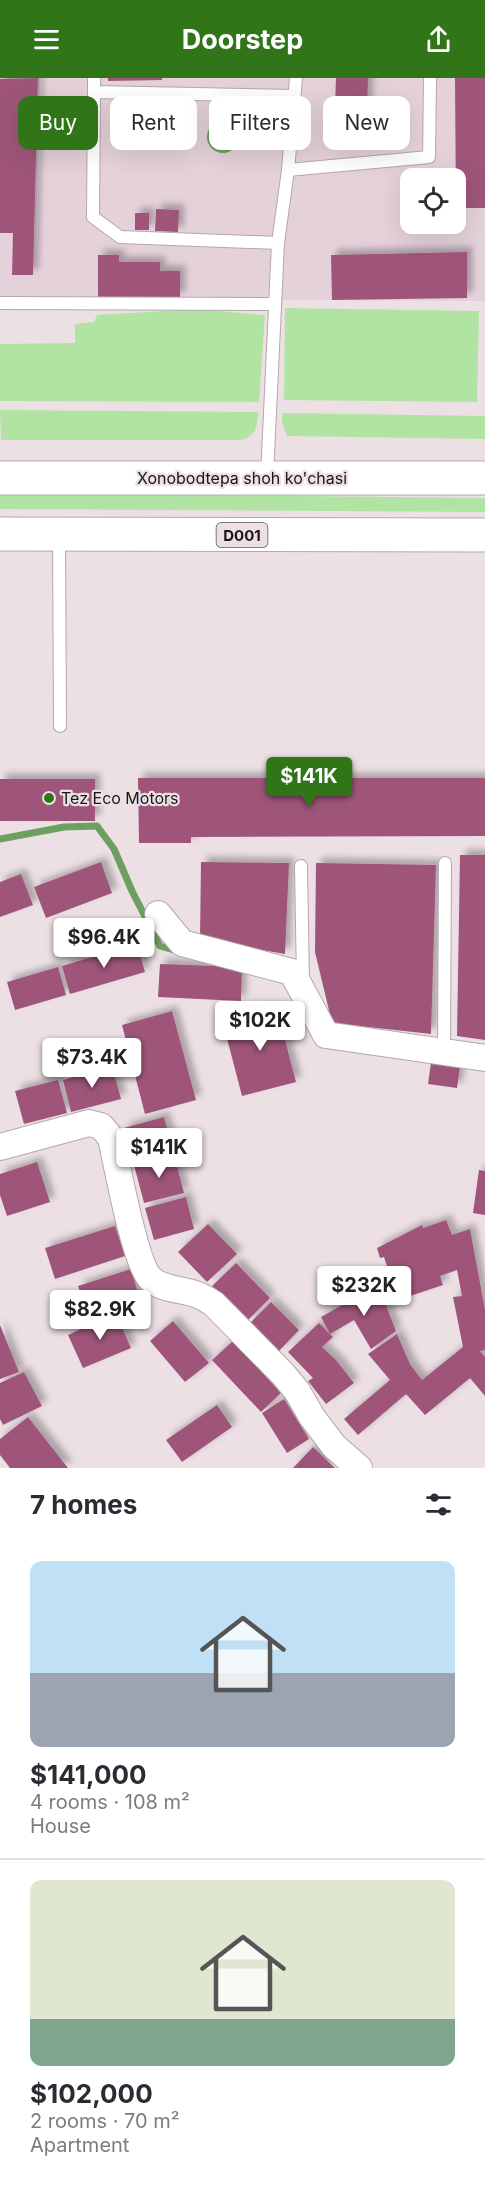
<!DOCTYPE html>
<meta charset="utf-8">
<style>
body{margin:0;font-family:Inter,sans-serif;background:#f2f2f3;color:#2b2b33;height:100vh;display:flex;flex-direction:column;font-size:22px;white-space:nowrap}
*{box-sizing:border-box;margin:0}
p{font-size:20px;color:#7c7c81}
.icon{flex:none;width:33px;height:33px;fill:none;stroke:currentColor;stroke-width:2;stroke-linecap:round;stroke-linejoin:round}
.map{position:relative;height:1390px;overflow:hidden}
.sheet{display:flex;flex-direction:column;background:#fff;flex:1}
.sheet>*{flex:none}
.top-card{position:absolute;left:18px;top:18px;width:450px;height:54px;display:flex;gap:12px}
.tools{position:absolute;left:400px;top:90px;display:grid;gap:12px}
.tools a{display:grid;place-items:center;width:66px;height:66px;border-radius:12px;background:#fff;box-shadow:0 6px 24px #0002;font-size:30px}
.price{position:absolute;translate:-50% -51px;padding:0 14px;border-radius:6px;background:#fff;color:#222;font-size:20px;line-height:39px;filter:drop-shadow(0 2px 3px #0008)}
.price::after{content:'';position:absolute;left:50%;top:36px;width:18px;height:14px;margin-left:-9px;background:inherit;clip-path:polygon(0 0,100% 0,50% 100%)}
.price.current{background:#307618;color:#fff}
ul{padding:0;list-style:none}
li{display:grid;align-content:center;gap:12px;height:318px;padding:0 30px}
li+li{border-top:2px solid #e1e1e2}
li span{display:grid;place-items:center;height:186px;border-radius:12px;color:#555}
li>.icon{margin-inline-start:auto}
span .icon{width:108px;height:108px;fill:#fffc;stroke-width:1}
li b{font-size:26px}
h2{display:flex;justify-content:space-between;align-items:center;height:72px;padding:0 30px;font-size:26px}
.chip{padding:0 21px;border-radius:12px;background:#fff;box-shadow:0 6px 24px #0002;font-size:21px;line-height:54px}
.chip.current{background:#307618;color:#fff}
header{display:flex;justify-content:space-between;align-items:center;height:78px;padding:0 30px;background:#307618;color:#fff;font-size:27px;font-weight:700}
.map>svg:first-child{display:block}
.built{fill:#e5d1da;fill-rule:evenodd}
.green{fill:#b1e4a3}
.water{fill:#6da05f}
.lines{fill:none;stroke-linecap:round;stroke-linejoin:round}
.stream{stroke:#6da05f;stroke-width:7}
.building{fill:#9f557a;filter:url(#shadow)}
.lane-casing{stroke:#b3a8ac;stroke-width:14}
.street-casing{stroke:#b3a8ac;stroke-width:28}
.highway-casing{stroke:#b3a8ac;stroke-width:35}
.lane{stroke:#fff;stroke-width:12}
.street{stroke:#fff;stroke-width:26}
.highway{stroke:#fff;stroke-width:33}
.poi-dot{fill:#307618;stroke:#ece0e5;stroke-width:2}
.labels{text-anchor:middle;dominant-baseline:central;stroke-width:4.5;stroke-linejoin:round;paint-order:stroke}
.shield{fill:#ece0e5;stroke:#595356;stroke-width:1.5}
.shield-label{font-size:15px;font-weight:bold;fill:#1a1618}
.street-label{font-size:16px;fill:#1a1618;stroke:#ece0e5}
.poi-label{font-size:16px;fill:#1a1618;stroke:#ece0e5;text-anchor:start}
</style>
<header><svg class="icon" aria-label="menu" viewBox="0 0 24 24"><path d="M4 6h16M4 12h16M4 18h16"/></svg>Doorstep<svg class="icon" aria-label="share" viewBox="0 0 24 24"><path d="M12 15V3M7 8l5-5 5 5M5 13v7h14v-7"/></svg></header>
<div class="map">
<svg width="485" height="1390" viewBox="0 0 485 1390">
<defs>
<filter id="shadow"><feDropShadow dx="5.5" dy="-5.5" stdDeviation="3" flood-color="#0004"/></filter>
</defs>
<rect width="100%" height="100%" fill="#ece0e5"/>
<!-- built -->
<path class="built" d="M 0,0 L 40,0 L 35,209 L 43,0 L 485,0 L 485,223 L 0,220 ZM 411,100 L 456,100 L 456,146 L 411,146 Z"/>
<!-- green -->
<g class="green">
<polygon points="285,230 479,233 477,324 284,322"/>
<polygon points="197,231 265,237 259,324 0,323 0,266 75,265 75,246 94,244 97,237"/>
<path d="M 0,332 L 258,334 C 257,349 256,359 240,362 L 1,362 Z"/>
<polygon points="282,335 485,338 485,361 287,358 282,345"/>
<polygon points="0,415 485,420 485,434 0,431"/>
</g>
<!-- water -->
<circle class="water" cx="223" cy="59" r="16"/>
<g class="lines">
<!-- stream -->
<polyline class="stream" points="0,761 64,749 97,748 114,771 132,813 160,868 177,873"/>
</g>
<!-- building -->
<g class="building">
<polygon points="38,0 33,197 12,197 13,155 0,155 0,1"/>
<polygon points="108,0 162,0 162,2 108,3"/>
<polygon points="336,0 368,0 366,64 334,63"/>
<polygon points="455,0 485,0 485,130 456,130"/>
<polygon points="156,131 179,132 178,154 155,153"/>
<rect x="135" y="135" width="14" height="17"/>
<polygon points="467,174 467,220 332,222 331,177"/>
<polygon points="98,177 119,177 119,184 160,184 160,193 180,193 180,219 98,219"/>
<polygon points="138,700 485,700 485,758 191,759 191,765 139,765"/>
<rect x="0" y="701" width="95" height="42"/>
<polygon points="460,777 485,777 485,962 457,958"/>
<polygon points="101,784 112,815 46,840 34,809"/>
<polygon points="201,784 289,785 285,876 200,861"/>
<polygon points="316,785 436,787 431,956 332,945 315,874"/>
<polygon points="21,796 33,827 0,839 0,804"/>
<polygon points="137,866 145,894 70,916 62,888"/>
<polygon points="160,886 242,889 241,923 158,919"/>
<polygon points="58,889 66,917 15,932 7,904"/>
<polygon points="277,931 296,1004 242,1018 223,945"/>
<polygon points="172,933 196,1022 145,1036 122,947"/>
<polygon points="431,985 460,989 457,1010 428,1006"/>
<polygon points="112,988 121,1021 71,1034 63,1002"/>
<polygon points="58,1002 67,1035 24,1046 15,1013"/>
<polygon points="164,1039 173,1072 133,1083 124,1050"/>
<polygon points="174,1077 184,1115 144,1125 134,1087"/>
<polygon points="37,1084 50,1124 7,1138 0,1117 0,1096"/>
<polygon points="479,1092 485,1093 485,1137 473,1135"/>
<polygon points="186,1119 194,1151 154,1162 145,1130"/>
<polygon points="446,1142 452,1157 470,1151 485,1232 485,1272 480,1273 485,1279 485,1318 470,1300 425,1337 406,1316 358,1357 344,1341 390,1302 368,1276 397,1256 410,1286 422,1302 463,1269 453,1219 462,1218 457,1192 440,1198 443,1207 398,1222 384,1179 380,1180 377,1170 422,1147 423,1150"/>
<polygon points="208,1146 237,1176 207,1204 178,1174"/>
<polygon points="115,1148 125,1178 55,1201 45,1170"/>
<polygon points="236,1185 270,1220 247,1243 212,1208"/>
<polygon points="131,1191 140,1222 89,1239 78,1208"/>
<polygon points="378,1207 396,1253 371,1271 354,1242 330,1256 321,1239"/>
<polygon points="271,1224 299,1252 278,1274 249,1246"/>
<polygon points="116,1236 131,1270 83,1290 68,1257"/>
<polygon points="173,1243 209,1285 185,1304 150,1263"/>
<polygon points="319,1245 333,1259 322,1269 336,1282 354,1305 326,1326 308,1303 313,1300 288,1274"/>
<polygon points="0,1247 19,1294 0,1301"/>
<polygon points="233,1263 281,1315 261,1334 212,1282"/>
<polygon points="24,1294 42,1328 3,1347 0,1341 0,1305"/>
<polygon points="284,1321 309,1361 287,1375 262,1335"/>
<polygon points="217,1327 232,1349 182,1384 166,1362"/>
<polygon points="28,1339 68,1390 10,1390 0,1377 0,1361"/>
<polygon points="313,1369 335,1390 293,1390"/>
</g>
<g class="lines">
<defs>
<g id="lane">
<polyline points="94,0 94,14 294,18"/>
<polyline points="94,14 93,139 120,159 278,165"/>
<polyline points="288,92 429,79 430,0"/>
<polyline points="0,225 275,226"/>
<polyline points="267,398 278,165 288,92 296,0"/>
<polyline points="59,457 60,648"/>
<polyline points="301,788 303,904"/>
<polyline points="444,974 445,785"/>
</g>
<g id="street">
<polyline points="158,836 182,865 292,894 326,957 485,980"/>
<path d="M 0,1069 L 89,1045 L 101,1048 L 111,1060 C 117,1086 135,1187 151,1201 C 162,1212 184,1211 198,1217 C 204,1219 209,1223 214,1226 L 282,1295 L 297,1313 L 312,1339 L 334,1368 L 359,1390"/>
</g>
<g id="highway">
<polyline points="0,400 485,400"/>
<polyline points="0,456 485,457"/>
</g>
</defs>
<!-- lane casing -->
<use href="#lane" class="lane-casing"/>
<!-- street casing -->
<use href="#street" class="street-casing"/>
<!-- highway casing -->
<use href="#highway" class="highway-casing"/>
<!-- lane -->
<use href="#lane" class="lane"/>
<!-- street -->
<use href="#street" class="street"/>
<!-- highway -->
<use href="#highway" class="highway"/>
</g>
<!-- markers -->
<circle class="poi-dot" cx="49" cy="720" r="6"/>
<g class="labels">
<!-- shield labels -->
<rect class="shield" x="216.5" y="445" width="51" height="24" rx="4.5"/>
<g class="shield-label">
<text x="242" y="457">D001</text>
</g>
<!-- street labels -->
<g class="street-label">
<text x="242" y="400">Xonobodtepa shoh ko'chasi</text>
</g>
<!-- poi labels -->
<g class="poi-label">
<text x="61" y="720">Tez Eco Motors</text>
</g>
</g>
</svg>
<div class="tools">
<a><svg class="icon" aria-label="locate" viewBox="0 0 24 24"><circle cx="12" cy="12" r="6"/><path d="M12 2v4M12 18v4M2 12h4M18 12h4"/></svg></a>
</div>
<b class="price current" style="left:309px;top:730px">$141K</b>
<b class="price" style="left:104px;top:891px">$96.4K</b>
<b class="price" style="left:260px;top:974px">$102K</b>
<b class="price" style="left:92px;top:1011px">$73.4K</b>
<b class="price" style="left:159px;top:1101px">$141K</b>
<b class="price" style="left:364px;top:1239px">$232K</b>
<b class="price" style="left:100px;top:1263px">$82.9K</b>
<div class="top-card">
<a class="chip current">Buy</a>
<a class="chip">Rent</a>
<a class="chip">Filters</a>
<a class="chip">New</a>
</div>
</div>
<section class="sheet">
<h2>7 homes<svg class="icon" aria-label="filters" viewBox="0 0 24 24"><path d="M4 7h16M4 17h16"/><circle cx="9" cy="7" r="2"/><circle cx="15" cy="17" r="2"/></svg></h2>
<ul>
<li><span style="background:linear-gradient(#bfe0f5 60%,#9aa5b1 0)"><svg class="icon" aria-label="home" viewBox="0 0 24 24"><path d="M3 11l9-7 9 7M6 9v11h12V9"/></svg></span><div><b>$141,000</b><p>4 rooms · 108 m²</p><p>House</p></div></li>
<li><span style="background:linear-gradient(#dfe7d0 75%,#7fa58c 0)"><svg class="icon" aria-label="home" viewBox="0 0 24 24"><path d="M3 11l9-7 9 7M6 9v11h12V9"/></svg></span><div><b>$102,000</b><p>2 rooms · 70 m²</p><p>Apartment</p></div></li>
</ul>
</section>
